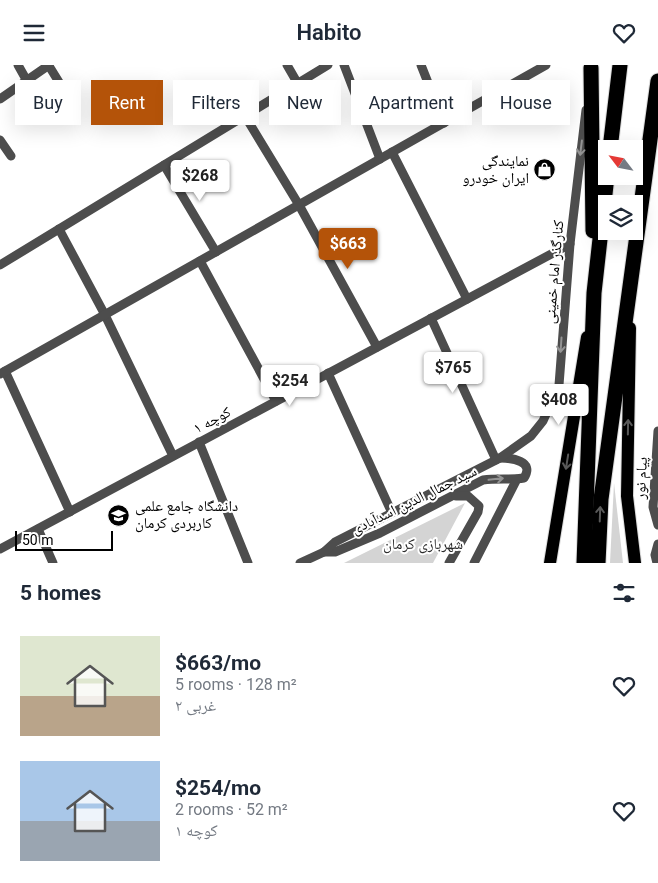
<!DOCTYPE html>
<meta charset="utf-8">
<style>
body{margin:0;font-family:Roboto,"Noto Naskh Arabic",sans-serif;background:#f6f6f7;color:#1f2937;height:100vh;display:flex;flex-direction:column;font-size:19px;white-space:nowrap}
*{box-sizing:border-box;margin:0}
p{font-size:16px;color:#747a83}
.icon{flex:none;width:28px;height:28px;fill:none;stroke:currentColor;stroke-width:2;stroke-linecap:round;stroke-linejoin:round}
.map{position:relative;height:498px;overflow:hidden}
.details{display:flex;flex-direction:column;background:#fff;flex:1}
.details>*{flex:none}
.top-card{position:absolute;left:15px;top:15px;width:629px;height:45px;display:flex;gap:10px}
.needle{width:32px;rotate:302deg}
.buttons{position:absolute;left:598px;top:75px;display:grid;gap:10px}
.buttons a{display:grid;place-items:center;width:45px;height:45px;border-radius:0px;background:#fff;box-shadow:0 5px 20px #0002;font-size:25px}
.scale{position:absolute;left:15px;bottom:12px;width:98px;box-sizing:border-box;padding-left:5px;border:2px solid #000;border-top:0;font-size:14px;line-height:18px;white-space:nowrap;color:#000;-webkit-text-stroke:4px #fff;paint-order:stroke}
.price{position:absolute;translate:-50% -42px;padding:0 11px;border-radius:5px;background:#fff;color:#222;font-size:16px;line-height:32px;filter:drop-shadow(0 1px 2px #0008)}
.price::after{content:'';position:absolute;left:50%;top:30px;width:15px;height:11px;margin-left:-8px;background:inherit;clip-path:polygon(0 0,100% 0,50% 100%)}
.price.on{background:#b45309;color:#fff}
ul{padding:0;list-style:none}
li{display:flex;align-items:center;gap:15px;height:125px;padding:0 20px}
li span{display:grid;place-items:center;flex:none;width:140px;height:100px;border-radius:0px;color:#555}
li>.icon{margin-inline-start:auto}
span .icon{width:60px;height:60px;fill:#fffc;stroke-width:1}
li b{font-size:21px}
h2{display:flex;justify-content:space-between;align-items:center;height:60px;padding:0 20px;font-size:21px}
.chip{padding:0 18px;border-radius:0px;background:#fff;box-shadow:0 5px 20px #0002;font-size:18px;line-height:45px}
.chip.on{background:#b45309;color:#fff}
header{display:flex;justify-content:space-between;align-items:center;height:65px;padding:0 20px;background:#fff;font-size:22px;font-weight:600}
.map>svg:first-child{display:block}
.green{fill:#d4d4d4}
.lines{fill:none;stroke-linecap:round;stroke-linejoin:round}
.major-casing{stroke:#dbdbdb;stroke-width:14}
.highway-casing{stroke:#dbdbdb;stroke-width:17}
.minor{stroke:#4d4d4d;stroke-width:9}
.major{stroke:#000;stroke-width:12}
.highway{stroke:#000;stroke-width:15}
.oneway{stroke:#949494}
.oneway2{stroke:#595959}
.labels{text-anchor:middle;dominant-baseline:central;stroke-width:4;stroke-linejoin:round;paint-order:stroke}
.poi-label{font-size:15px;fill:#000;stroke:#fff;text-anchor:end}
.street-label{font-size:15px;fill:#000;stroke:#fff}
.park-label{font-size:15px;fill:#2b2b2b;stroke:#fff}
</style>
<header><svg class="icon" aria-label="menu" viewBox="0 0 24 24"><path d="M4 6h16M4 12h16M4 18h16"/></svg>Habito<svg class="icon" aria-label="heart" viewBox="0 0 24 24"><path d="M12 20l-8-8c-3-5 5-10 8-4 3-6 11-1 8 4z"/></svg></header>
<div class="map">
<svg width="658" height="498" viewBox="0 0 658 498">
<rect width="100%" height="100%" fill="#fff"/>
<!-- green -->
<g class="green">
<polygon points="614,418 623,498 610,498"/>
<polygon points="465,438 433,498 344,498"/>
</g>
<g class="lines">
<defs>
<g id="major">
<polyline points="630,263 627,431 635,498"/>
<polyline points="550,498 587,272"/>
</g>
<g id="highway">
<polyline points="591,3 593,166"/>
<polyline points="610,84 620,0"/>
<polyline points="584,498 594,228 607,111"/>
<polyline points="598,498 601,434 658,16"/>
</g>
</defs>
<!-- major casing -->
<use href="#major" class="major-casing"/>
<!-- highway casing -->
<use href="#highway" class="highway-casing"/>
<!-- minor -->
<g class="minor">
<polyline points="18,0 27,16"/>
<polyline points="287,0 298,19"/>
<polyline points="344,0 380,94"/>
<polyline points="421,0 444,58"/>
<polyline points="49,1 75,43"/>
<polyline points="0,34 49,0"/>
<polyline points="245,51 299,140 377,282"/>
<polyline points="0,75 11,91"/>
<polyline points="392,87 467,234"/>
<polyline points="164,100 216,187"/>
<polyline points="59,164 105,250 173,391"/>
<polyline points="200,196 276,336"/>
<polyline points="0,200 328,0"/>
<polyline points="431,253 496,395"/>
<polyline points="5,306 70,447"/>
<polyline points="328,308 392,448"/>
<polyline points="0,309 546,0"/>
<polyline points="658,366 653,442 658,460"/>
<polyline points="199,377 248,498"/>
<polyline points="38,464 53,498"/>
<polyline points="0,484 570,179"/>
<path d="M 324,487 L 335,487 L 380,468 L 483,415 C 497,413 511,415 524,413 C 535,396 512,393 500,393"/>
<polyline points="300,498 324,487 335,477 500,393 531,371 543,356 559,320 570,179 586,45"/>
<polyline points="449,498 478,447 479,441 468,431 456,431"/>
<polyline points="474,498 517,414"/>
<polyline points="657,498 655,490 658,479"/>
</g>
<!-- major -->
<use href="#major" class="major"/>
<!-- highway -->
<use href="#highway" class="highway"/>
</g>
<!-- one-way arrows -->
<defs><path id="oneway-shaft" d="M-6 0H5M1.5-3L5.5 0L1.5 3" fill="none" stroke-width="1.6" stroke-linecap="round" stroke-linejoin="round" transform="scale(1.25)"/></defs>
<g class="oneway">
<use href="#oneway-shaft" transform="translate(581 83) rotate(97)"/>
<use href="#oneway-shaft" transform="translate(561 280) rotate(94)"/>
<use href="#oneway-shaft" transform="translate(496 414) rotate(-6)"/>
</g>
<g class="oneway2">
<use href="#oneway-shaft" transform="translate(628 362) rotate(-89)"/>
<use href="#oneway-shaft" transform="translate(567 397) rotate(99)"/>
<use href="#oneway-shaft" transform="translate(600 449) rotate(-88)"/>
</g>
<!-- icons -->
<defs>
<symbol id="shop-disc" viewBox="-11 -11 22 22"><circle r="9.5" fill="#000" stroke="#fff"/><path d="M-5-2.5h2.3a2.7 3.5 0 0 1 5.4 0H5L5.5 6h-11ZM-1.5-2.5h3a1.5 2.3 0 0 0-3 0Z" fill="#fff"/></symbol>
<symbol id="university-disc" viewBox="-11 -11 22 22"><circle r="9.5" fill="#000" stroke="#fff"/><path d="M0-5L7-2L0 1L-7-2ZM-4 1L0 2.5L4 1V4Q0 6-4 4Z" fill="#fff"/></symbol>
</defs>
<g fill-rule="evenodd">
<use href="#shop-disc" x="532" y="92" width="25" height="25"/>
<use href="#university-disc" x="106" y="438" width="25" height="25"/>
</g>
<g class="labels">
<!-- poi labels -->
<g class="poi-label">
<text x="529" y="96">نمایندگی<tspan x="529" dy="17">ایران خودرو</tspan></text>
<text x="135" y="441" text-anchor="start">دانشگاه جامع علمی<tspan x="135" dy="17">کاربردی کرمان</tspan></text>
</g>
<!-- street labels -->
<g class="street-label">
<text transform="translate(554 207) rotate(-85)">کنارگذر امام خمینی</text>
<text transform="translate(212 355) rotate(-28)">کوچه ۱</text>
<text transform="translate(641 413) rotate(-87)">پیام نور</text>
<text transform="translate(414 435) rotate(-26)">سید جمال الدین اسدآبادی</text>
</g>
<!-- park labels -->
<g class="park-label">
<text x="423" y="479">شهربازی کرمان</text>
</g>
</g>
</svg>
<div class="buttons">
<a><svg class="needle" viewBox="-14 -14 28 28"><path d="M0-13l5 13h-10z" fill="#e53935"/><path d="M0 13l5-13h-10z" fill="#747a83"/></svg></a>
<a><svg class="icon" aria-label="layers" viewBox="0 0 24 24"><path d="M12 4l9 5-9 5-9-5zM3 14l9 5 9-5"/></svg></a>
</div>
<div class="scale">50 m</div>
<b class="price" style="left:200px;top:137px">$268</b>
<b class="price on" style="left:348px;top:205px">$663</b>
<b class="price" style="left:453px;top:329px">$765</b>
<b class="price" style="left:290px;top:342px">$254</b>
<b class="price" style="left:559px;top:361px">$408</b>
<div class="top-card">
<a class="chip">Buy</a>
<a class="chip on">Rent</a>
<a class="chip">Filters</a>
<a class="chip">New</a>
<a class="chip">Apartment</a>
<a class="chip">House</a>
</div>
</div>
<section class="details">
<h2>5 homes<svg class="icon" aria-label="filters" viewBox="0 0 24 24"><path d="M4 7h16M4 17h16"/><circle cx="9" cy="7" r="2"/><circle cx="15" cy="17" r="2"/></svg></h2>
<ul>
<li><span style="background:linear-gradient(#dfe7d0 60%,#b9a48a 0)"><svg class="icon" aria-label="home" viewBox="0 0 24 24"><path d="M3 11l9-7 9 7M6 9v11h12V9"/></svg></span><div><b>$663/mo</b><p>5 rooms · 128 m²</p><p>غربی ۲</p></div><svg class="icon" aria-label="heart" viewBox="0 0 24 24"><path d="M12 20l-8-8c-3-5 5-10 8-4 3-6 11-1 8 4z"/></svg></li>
<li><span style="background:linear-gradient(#a9c7e8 60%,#9aa5b1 0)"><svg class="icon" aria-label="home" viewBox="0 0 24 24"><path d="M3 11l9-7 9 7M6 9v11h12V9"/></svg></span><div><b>$254/mo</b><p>2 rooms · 52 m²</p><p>کوچه ۱</p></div><svg class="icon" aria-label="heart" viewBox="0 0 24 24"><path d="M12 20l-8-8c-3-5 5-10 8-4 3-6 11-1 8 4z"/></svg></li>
</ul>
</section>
